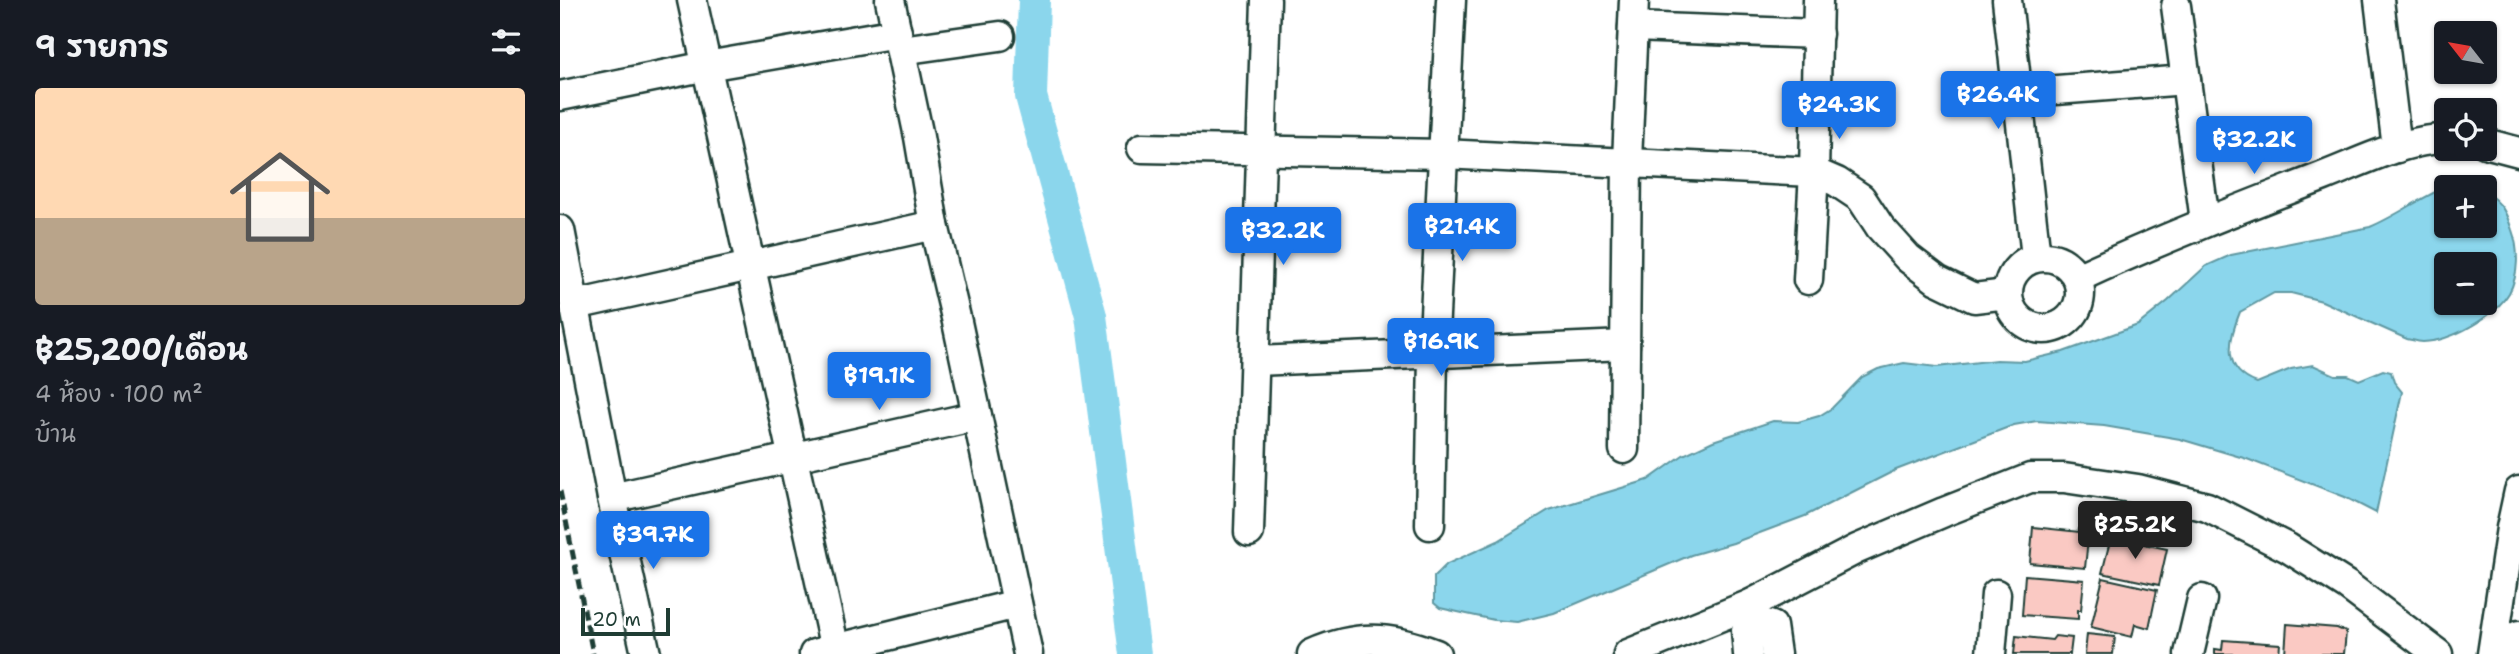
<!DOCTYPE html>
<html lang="th">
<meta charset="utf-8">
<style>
body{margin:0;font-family:"Shantell Sans","Playpen Sans Thai",sans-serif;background:#20242c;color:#f1f3f6;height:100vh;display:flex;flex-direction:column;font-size:26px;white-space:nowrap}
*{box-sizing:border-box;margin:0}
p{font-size:23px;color:#9ea1a6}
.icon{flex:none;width:38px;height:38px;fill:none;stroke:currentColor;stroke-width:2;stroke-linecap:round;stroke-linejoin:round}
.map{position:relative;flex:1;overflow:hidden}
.details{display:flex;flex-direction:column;background:#171b24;width:560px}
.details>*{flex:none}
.needle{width:46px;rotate:301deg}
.fabs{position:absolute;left:1874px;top:21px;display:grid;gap:14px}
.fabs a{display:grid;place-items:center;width:63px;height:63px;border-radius:7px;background:#171b24;box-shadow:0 2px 5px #0004;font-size:35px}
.scale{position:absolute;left:21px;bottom:18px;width:89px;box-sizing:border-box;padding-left:7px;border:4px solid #1f3d34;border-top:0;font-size:19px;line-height:24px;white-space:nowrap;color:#1f3d34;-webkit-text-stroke:5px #fff;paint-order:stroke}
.price{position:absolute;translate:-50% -60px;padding:0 16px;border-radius:7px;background:#1a73e8;color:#fff;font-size:23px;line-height:46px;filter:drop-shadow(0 2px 4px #0008)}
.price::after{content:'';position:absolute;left:50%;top:42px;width:21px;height:16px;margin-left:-10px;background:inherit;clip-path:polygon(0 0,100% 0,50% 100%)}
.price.on{background:#222;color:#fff}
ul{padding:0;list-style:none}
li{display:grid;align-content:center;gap:14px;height:371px;padding:0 35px}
li span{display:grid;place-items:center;height:217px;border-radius:7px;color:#555}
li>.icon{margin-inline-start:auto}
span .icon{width:126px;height:126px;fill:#fffc;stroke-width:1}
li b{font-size:30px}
h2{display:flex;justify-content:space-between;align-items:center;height:84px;padding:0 35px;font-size:30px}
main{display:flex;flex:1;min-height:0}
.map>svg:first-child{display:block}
.water{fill:#8bd6ec;stroke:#6099a2;stroke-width:2;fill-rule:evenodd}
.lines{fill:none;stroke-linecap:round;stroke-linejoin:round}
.canal{stroke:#8bd6ec;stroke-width:32}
.building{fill:#fac9c3;stroke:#1f3d34;stroke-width:2}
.minor-casing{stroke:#1f3d34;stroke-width:33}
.minor{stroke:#fff;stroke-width:28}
.rail{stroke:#1f3d34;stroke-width:5;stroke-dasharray:10 5;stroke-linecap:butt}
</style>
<main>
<section class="details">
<h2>9 รายการ<svg class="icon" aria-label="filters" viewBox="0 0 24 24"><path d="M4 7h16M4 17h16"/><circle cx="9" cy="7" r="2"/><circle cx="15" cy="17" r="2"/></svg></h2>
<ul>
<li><span style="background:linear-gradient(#ffd9b3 60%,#b9a48a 0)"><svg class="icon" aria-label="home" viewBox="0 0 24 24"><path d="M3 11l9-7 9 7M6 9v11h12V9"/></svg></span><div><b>฿25,200/เดือน</b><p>4 ห้อง · 100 m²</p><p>บ้าน</p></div></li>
</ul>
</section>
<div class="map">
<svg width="1959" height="654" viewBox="0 0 1959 654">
<rect width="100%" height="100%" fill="#fff"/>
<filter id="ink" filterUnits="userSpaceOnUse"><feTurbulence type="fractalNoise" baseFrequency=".0143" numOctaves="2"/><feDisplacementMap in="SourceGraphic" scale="14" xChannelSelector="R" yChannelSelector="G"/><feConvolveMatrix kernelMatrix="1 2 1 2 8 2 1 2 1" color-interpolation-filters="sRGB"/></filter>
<g filter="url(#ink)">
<!-- water -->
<path class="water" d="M 1898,182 L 1912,187 L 1886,187 L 1886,226 L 1925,226 L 1925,192 C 1942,203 1946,212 1952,230 C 1959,249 1959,275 1949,293 C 1934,317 1892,341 1863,342 C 1858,342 1852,340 1847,339 L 1762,301 L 1731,293 L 1714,293 L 1680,312 C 1668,341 1662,370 1697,383 L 1731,369 L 1753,365 L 1775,375 L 1788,375 L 1799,380 L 1823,370 L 1831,372 L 1834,382 L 1842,392 L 1816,513 L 1785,497 L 1687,459 L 1620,439 L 1544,426 L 1477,421 L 1454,425 L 1336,470 L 1245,516 L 1173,543 L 1131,555 L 994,613 L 957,622 L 934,620 L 880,608 L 874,603 L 874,577 L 887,564 L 938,541 L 989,510 L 1088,480 L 1123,455 L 1153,441 L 1213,421 L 1238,422 L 1259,416 L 1272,408 L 1302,377 L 1318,369 L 1344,363 L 1377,367 L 1436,360 L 1465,361 L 1503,352 L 1578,325 L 1608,301 L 1646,266 L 1671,255 L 1810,227 C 1841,214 1866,193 1898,182 ZM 1886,264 L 1925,264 L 1925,303 L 1886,303 Z"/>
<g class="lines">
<!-- canal -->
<polyline class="canal" points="474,0 471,96 531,316 575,654"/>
</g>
<!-- building -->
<g class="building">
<polygon points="1473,527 1519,532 1519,528 1529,529 1525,568 1470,563"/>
<polygon points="1551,537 1607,549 1599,585 1542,573"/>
<polygon points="1465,575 1524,580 1521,610 1518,610 1518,619 1462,615"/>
<polygon points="1543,578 1597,590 1589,628 1575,624 1572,637 1531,627"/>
<polygon points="1727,624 1777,628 1786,632 1784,654 1725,654"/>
<polygon points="1527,634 1555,637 1553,654 1525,654"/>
<polygon points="1456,636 1492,640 1495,636 1512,638 1510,654 1454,654"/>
<polygon points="1663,640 1720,644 1719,654 1655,654 1655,649 1662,650"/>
</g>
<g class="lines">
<defs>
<g id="minor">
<polyline points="132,0 276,654"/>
<polyline points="330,0 359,137 374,225 397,322 468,654"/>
<polyline points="1447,0 1476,257"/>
<polyline points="1819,0 1837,148"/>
<polyline points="1616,6 1645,221"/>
<polyline points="1073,27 1258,34"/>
<polyline points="341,50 440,36"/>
<polyline points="1458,93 1626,80"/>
<polyline points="0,96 147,66 337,33"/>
<polyline points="1925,143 1959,152"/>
<polyline points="582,148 883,154 1254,172 1277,182 1301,198 1320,227 1348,258 1377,280 1414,298 1447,294"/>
<polyline points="0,230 52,498 86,654"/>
<circle cx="1484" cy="293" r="36"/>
<path d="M 1517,278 C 1599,240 1681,208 1764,176 C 1803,161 1845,139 1886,139"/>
<polyline points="1248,280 1254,172 1258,0"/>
<polyline points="15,305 374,225"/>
<polyline points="696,361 1065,345"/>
<polyline points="1064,449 1067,161 1074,0"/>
<polyline points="52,498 417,416"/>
<polyline points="870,525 873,354 891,0"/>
<polyline points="689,532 706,0"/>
<polyline points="1194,620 1212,626 1216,654"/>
<polyline points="254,654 457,604"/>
<path d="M 752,654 C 797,634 829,636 876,654"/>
<polyline points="1068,654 1191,604 1297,549 1384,512 1470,478 1504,478 1578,489 1647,507 1728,548 1788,586 1878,654"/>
<polyline points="1188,654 1186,630 1194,620 1191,604"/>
<polyline points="1431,654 1436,594"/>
<polyline points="1629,654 1642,599"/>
<polyline points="1932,654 1951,528 1959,491"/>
<polyline points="1948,654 1959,635"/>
</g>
</defs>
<!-- minor casing -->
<use href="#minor" class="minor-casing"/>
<!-- minor -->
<use href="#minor" class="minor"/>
<!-- rail -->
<polyline class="rail" points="0,491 33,654"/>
</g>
</g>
</svg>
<div class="fabs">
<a><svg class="needle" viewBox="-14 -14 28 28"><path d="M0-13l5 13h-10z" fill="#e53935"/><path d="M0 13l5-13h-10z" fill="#9ea1a6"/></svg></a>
<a><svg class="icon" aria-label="locate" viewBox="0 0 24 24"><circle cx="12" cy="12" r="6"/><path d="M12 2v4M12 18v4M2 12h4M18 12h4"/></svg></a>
<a>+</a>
<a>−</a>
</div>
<div class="scale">20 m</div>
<b class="price" style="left:1438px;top:131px">฿26.4K</b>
<b class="price" style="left:1279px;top:141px">฿24.3K</b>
<b class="price" style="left:1694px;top:176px">฿32.2K</b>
<b class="price" style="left:902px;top:263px">฿21.4K</b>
<b class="price" style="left:723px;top:267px">฿32.2K</b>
<b class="price" style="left:881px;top:378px">฿16.9K</b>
<b class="price" style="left:319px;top:412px">฿19.1K</b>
<b class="price on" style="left:1575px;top:561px">฿25.2K</b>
<b class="price" style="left:93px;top:571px">฿39.7K</b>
</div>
</main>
